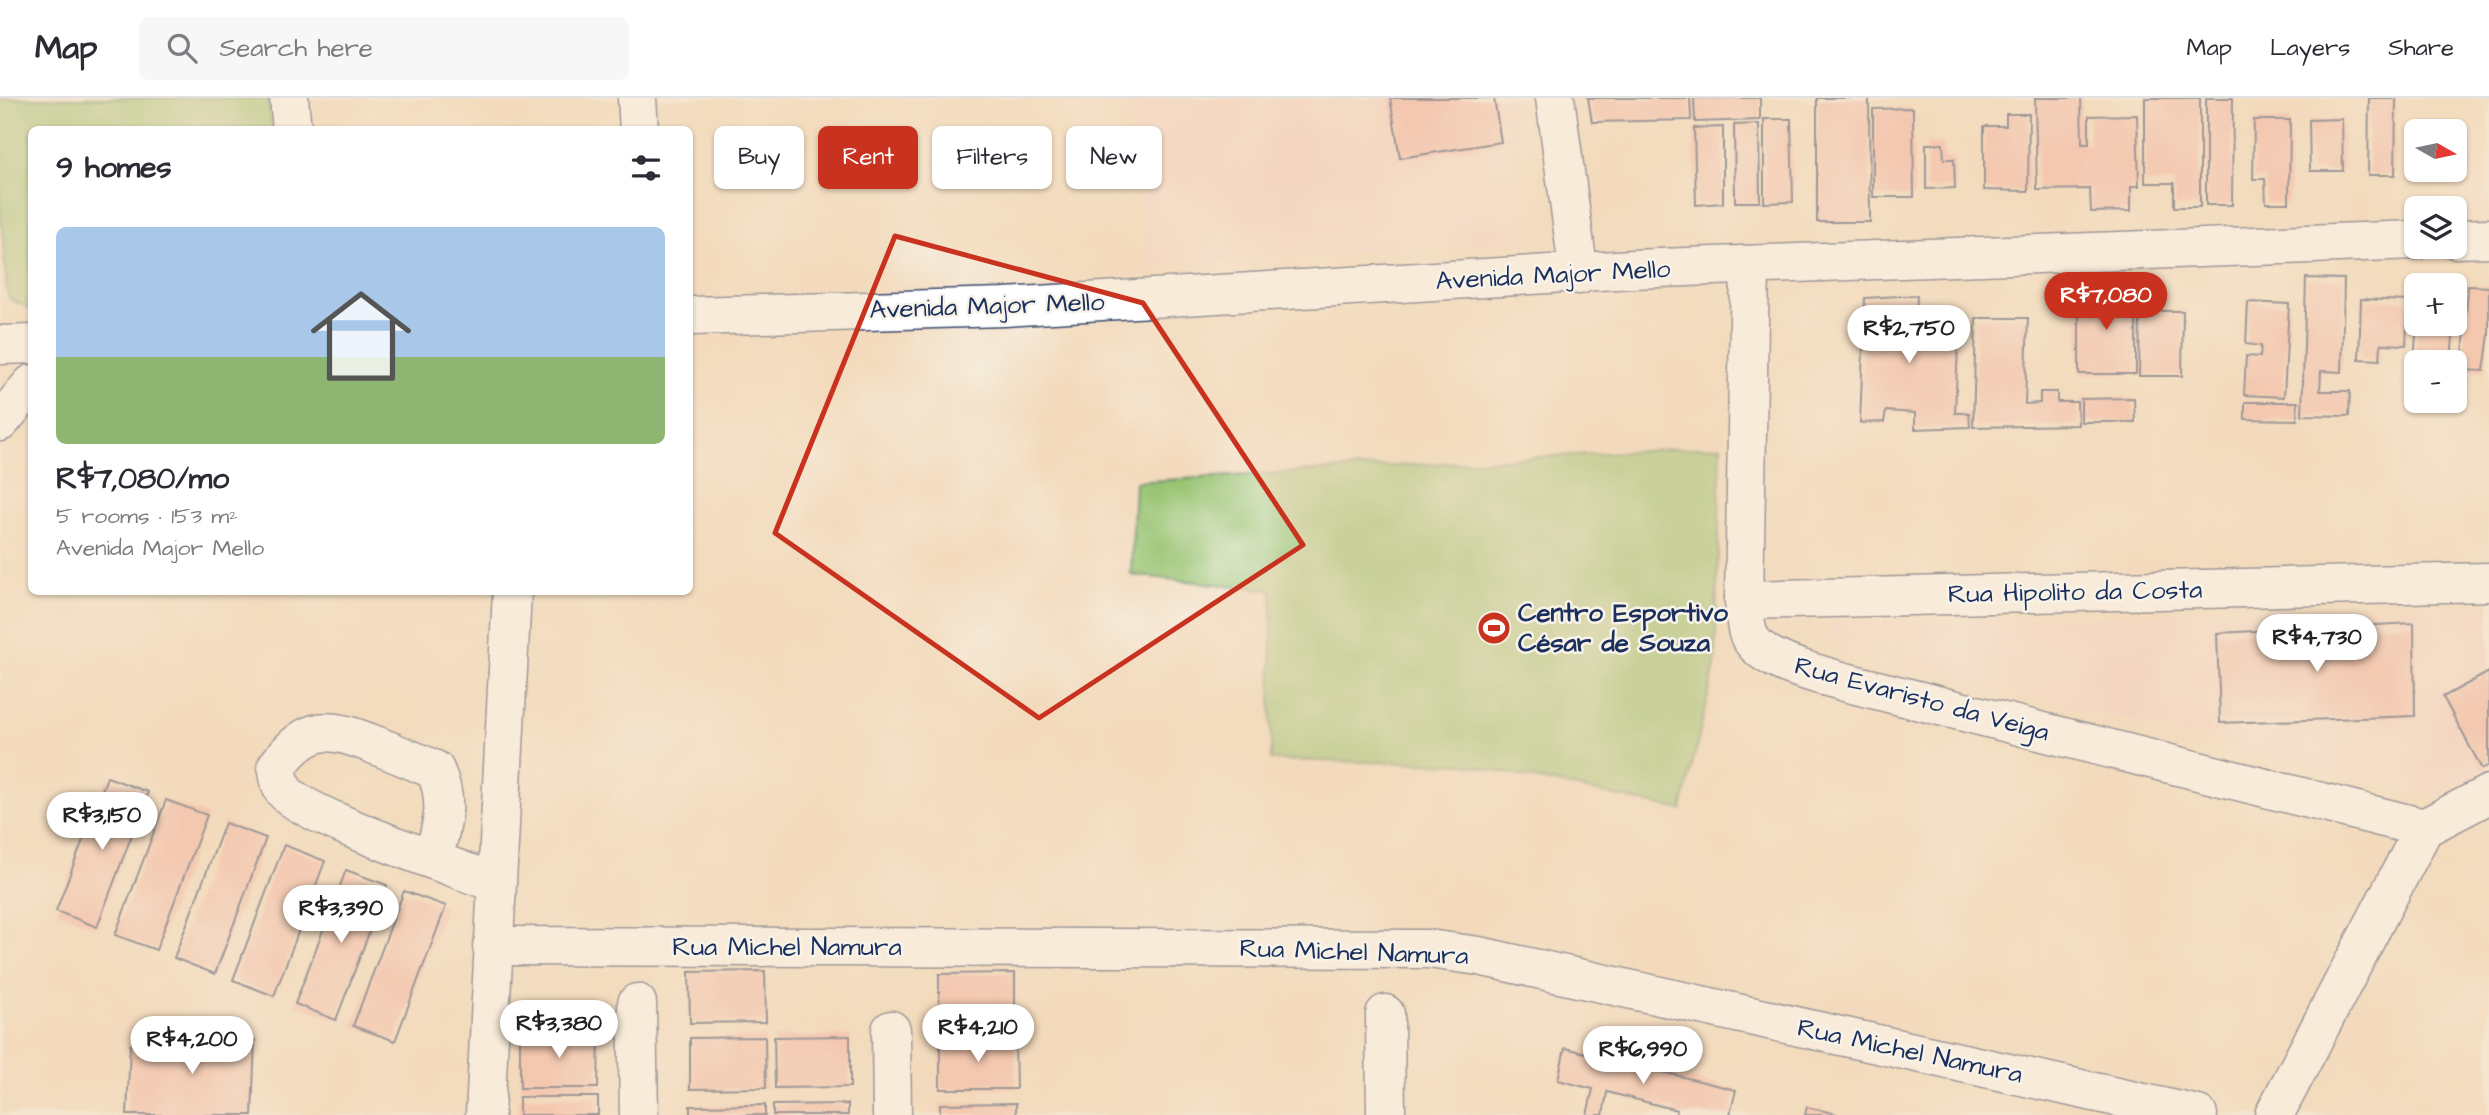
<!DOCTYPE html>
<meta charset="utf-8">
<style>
body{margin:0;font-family:"Architects Daughter",sans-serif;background:#f7f7f7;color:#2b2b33;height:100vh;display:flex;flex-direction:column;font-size:26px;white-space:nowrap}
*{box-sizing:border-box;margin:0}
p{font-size:23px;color:#7c7c81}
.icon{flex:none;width:38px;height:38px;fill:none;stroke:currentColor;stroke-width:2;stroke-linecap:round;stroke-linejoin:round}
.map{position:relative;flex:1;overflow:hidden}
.side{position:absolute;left:28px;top:28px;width:665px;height:469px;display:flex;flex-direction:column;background:#fff;border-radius:10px;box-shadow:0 2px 5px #0004}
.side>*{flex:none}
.top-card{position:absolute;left:714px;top:28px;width:665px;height:63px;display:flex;gap:14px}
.needle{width:46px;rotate:99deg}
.tools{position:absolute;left:2404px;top:21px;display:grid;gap:14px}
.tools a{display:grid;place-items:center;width:63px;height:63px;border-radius:10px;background:#fff;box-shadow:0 2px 5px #0004;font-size:35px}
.price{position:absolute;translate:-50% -60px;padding:0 16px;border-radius:24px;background:#fff;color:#222;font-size:23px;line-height:46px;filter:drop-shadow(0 2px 4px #0008)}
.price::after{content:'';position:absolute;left:50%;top:42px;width:21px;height:16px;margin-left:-10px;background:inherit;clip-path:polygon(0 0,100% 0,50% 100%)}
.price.current{background:#c8321e;color:#fff}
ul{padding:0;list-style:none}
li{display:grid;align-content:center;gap:14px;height:371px;padding:0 28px}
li+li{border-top:2px solid #e1e1e2}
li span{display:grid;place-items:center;height:217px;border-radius:10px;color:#555}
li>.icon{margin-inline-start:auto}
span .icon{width:126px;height:126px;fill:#fffc;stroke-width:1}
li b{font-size:30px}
h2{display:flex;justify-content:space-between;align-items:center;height:84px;padding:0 28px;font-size:30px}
.chip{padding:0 24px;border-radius:10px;background:#fff;box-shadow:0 2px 5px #0004;font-size:24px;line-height:63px}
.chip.current{background:#c8321e;color:#fff}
header{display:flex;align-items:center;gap:42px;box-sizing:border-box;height:98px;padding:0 35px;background:#fff;border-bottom:2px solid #e1e1e2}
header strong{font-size:33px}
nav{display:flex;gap:38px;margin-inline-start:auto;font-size:24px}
.search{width:490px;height:63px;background:#f7f7f7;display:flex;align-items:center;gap:18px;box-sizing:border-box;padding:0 24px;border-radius:10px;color:#7c7c81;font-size:26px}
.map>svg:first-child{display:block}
.built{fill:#f7d1c6}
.green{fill:#98c472;stroke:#5a7a68;stroke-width:2}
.building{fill:#f6b0a1}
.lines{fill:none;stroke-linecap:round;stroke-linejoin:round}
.minor-casing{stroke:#3b496c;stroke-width:41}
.minor{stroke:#fff;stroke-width:38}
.marked{fill:none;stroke:#c8321e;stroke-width:5;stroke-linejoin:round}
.labels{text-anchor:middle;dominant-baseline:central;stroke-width:5;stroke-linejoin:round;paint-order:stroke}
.street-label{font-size:26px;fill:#1b2f5e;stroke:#f7f3e8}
.poi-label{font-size:26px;font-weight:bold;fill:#1b2f5e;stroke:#f7f3e8;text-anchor:start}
</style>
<header>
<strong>Map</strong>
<div class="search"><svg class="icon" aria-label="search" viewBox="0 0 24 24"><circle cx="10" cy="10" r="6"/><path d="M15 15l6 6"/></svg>Search here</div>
<nav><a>Map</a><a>Layers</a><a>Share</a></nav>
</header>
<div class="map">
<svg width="2489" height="1017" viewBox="0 0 2489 1017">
<rect width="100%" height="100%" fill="#f7f3e8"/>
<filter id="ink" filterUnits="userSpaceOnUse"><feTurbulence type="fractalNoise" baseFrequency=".0143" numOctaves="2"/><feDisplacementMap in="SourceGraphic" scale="14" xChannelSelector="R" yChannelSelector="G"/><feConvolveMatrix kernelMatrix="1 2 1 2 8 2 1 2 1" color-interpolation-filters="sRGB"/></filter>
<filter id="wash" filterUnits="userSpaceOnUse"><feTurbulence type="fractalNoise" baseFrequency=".00686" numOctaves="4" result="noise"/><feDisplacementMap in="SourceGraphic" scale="28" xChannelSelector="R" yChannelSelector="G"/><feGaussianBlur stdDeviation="1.57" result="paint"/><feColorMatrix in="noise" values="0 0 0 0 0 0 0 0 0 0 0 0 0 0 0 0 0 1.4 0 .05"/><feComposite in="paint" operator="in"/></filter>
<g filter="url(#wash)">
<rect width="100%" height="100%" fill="#f3dabc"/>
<!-- built -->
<g class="built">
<polygon points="1126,0 1513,0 1531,142 1147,169"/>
<polygon points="2489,507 2489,673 2441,699 1836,552 1828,542 1834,526"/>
</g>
<!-- green -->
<g class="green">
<polygon points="0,0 268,0 272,31 32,32 30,211 10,201 7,193 0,106"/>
<polygon points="1721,348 1715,568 1682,712 1464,666 1271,662 1272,492 1131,477 1135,384"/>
</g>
<g id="blocks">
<!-- building -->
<g class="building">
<polygon points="1390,0 1494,0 1501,44 1400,60"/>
<polygon points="1588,0 1690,0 1691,22 1592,24"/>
<polygon points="1694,0 1760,0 1760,22 1695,24"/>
<polygon points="1817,0 1869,0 1870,124 1817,124"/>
<polygon points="2035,0 2081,0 2082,46 2089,46 2089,18 2137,17 2139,88 2131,88 2131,113 2091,114 2090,91 2037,92"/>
<polygon points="2145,0 2200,0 2200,109 2174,109 2174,85 2145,85"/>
<polygon points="2206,0 2233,0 2232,107 2206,107"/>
<polygon points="2369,0 2396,0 2395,77 2368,77"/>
<polygon points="1913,10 1914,99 1873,99 1873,11"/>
<polygon points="2006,16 2029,16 2028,93 1984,92 1984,28 2006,28"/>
<polygon points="1764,21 1791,21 1793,104 1764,105"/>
<polygon points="2342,21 2343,73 2310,73 2309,22"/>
<polygon points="2254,22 2290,22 2289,105 2266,105 2265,81 2253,81"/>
<polygon points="1759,26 1760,104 1735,104 1734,27"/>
<polygon points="1723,29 1723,105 1696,107 1694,30"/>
<polygon points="1926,46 1943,46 1944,61 1954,61 1955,90 1926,91"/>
<polygon points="2306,180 2344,181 2342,274 2321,273 2320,293 2350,293 2349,318 2302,317"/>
<polygon points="2079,186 2118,186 2118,211 2136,211 2136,276 2079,276"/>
<polygon points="2468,188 2489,189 2489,237 2484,273 2462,272"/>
<polygon points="1917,197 1916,221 1959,225 1955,315 1969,315 1970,329 1915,331 1915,315 1886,313 1884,324 1860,325 1865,200"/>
<polygon points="2361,201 2408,203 2406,247 2381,246 2380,262 2359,261"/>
<polygon points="2156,204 2156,213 2183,213 2182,278 2139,278 2140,205"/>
<polygon points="2248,204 2289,206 2284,299 2244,297 2246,258 2260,259 2261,248 2246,246"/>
<polygon points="1976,220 2028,220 2025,306 2040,305 2040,294 2057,294 2057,304 2077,304 2078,327 1973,329"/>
<polygon points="2417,226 2454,226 2451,263 2414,261"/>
<polygon points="2134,300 2135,324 2081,324 2081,301"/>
<polygon points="2245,304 2298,304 2297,322 2245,321"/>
<polygon points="2414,525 2415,618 2220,625 2217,535"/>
<polygon points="2489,574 2489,667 2482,671 2443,599"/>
<polygon points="107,679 148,694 97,829 56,813"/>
<polygon points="166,702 207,717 156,852 115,837"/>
<polygon points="225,725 266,740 215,876 174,860"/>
<polygon points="284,747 325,763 274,898 233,882"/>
<polygon points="346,772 387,787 336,922 295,906"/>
<polygon points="404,793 446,808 395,943 353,928"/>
<polygon points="765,873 766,924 690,925 689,874"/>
<polygon points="1015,875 1015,926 939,927 939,876"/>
<polygon points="520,933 599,934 598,990 520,990"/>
<polygon points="187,935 255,942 252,1017 127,1017 130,947"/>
<polygon points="850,938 850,989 775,990 774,939"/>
<polygon points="765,939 766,990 690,991 690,940"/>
<polygon points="1015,940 1016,991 940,991 940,941"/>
<polygon points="1565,950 1736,992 1730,1017 1675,1017 1677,1012 1607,994 1603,1017 1587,1017 1593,991 1558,982"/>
<rect x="519" y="999" width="79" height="18"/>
<polygon points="1016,1005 1016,1017 940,1017 940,1006"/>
<polygon points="848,1006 848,1017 773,1017 773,1007"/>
<polygon points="765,1007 765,1017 690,1017 690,1008"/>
<polygon points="1807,1009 1837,1016 1837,1017 1805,1017"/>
</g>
</g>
</g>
<g filter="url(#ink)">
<use href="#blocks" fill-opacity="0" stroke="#3b496c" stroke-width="2"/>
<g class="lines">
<defs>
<g id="minor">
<polyline points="289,0 292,32"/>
<polyline points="637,0 639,32"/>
<polyline points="1555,0 1579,177"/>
<polyline points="2455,141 2489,140"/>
<path d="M 1750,167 L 1744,502 C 1745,512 1745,526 1748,535 C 1758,564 1819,576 1845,584 L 2424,730"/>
<polyline points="690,218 1004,209 1632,171 2417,142"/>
<polyline points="0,247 32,246"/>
<polyline points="0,324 32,286"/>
<polyline points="1744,502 2489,484"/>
<path d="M 433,760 C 442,728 450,704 435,672 C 415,663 395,655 375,647 C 329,629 309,625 277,668 C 279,675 279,687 284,693 C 306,720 455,769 495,785"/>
<polyline points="492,848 1428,851 1479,858 2198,1017"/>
<polyline points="637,905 639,1017"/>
<polyline points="1385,916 1386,1017"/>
<polyline points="891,932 892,1017"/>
<polyline points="485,1017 512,494"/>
<polyline points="2274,1017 2424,730 2489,696"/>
</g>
</defs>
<!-- minor casing -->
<use href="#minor" class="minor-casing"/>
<!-- minor -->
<use href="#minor" class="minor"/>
</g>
</g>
<!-- marked area -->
<path d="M0 0H2489V1017H0ZM 895,138 L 1143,205 L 1303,447 L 1039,620 L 775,435 Z" fill="#f3dabc" fill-opacity=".55" fill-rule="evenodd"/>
<path class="marked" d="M 895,138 L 1143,205 L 1303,447 L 1039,620 L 775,435 Z"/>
<!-- icons -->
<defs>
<symbol id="stadium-disc" viewBox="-11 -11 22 22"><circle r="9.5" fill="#c8321e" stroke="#f7f3e8"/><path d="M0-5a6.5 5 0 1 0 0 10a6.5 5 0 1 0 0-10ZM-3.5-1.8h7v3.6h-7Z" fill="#fff"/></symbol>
</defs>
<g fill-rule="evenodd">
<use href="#stadium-disc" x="1475" y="511" width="38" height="38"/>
</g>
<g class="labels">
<!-- street labels -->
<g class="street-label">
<text transform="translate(1553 177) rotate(-3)">Avenida Major Mello</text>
<text transform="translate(987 208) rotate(-2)">Avenida Major Mello</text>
<text transform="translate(2075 494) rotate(-1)">Rua Hipolito da Costa</text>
<text transform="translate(1922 601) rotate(15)">Rua Evaristo da Veiga</text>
<text x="787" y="849">Rua Michel Namura</text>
<text transform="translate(1354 854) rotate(2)">Rua Michel Namura</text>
<text transform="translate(1910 953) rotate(12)">Rua Michel Namura</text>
</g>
<!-- poi labels -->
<g class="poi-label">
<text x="1518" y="515">Centro Esportivo<tspan x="1518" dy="30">César de Souza</tspan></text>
</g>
</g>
</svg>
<div class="tools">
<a><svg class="needle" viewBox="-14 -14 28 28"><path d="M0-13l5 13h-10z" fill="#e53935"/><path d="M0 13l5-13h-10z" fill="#7c7c81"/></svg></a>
<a><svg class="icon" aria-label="layers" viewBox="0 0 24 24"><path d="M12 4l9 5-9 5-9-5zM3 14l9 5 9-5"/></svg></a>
<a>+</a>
<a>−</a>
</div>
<b class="price current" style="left:2106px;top:234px">R$7,080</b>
<b class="price" style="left:1909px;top:267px">R$2,750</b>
<b class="price" style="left:2317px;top:576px">R$4,730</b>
<b class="price" style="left:102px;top:754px">R$3,150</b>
<b class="price" style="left:341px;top:847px">R$3,390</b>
<b class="price" style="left:559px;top:962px">R$3,380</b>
<b class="price" style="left:978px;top:966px">R$4,210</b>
<b class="price" style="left:192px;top:978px">R$4,200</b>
<b class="price" style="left:1643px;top:988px">R$6,990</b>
<div class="top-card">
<a class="chip">Buy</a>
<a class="chip current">Rent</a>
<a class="chip">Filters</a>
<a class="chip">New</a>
</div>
<section class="side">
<h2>9 homes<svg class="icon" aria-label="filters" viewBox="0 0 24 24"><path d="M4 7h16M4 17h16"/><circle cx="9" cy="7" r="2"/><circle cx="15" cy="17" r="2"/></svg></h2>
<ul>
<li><span style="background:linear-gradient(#a9c7e8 60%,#8fb573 0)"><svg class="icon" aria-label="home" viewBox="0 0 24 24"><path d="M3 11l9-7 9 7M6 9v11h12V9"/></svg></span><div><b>R$7,080/mo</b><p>5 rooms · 153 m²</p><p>Avenida Major Mello</p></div></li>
</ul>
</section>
</div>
